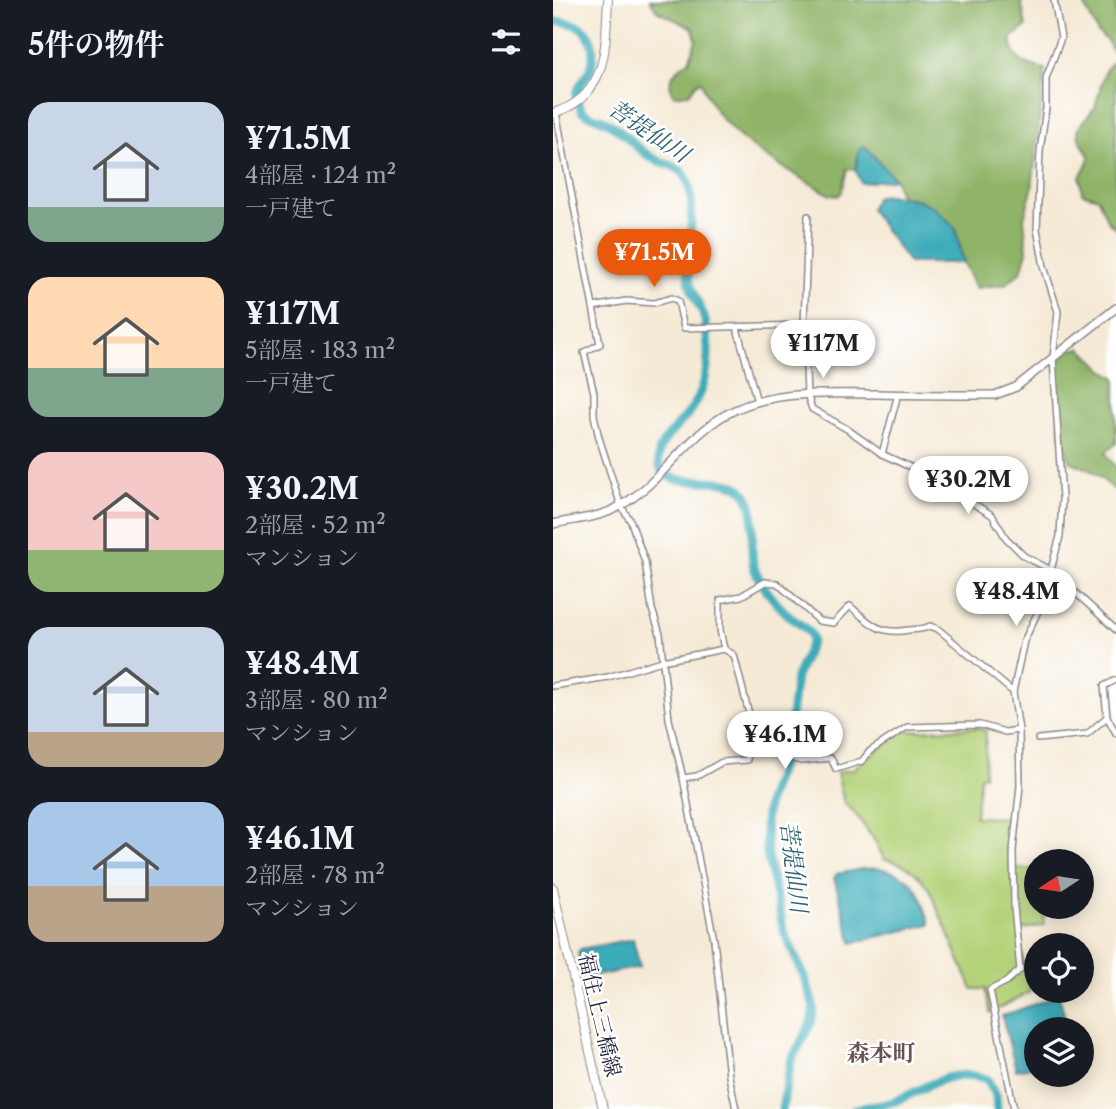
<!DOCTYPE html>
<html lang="ja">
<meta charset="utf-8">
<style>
body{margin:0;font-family:"Libre Caslon Text","Noto Serif JP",serif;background:#20242c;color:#f1f3f6;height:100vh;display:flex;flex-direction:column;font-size:26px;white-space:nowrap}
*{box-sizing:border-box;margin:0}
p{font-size:23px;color:#9ea1a6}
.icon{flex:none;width:38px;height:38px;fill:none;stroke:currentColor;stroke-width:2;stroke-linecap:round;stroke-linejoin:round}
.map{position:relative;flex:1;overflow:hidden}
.side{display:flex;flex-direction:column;background:#171b24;width:553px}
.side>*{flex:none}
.needle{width:46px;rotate:258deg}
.buttons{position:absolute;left:471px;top:849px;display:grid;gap:14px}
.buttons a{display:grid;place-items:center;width:70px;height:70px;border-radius:50%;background:#171b24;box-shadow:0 4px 18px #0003;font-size:35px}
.price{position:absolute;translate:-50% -60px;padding:0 16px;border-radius:24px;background:#fff;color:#222;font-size:23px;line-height:46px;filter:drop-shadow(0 2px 4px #0008)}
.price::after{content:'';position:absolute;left:50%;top:42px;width:21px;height:16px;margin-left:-10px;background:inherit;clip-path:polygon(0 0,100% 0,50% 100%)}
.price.selected{background:#ea580c;color:#fff}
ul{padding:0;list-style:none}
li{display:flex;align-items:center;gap:21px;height:175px;padding:0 28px}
li span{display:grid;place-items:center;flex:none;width:196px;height:140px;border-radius:21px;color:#555}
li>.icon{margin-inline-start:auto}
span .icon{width:84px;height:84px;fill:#fffc;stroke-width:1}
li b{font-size:30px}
h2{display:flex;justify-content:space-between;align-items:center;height:84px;padding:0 28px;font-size:30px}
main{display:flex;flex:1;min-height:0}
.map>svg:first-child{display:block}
.green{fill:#b4d278;stroke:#6b7a5a;stroke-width:2}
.forest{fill:#8fb468;stroke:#586b52;stroke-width:2}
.water{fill:#3babb8;stroke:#2e667a;stroke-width:2}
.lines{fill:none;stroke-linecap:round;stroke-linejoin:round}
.river{stroke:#3babb8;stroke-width:9}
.minor-casing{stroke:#8c8688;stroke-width:8}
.tertiary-casing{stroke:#8c8688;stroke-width:10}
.secondary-casing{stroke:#8c8688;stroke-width:10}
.minor{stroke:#fff;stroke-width:5}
.tertiary{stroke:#fff;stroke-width:7}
.secondary{stroke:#fff;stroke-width:8}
.labels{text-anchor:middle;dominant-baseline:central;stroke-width:5;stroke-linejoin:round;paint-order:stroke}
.street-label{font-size:21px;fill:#22223b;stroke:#fff}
.water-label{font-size:23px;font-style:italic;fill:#2d6073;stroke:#fff}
.neighbourhood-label{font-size:23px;font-weight:bold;fill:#6b5053;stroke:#fff}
</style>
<main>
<section class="side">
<h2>5件の物件<svg class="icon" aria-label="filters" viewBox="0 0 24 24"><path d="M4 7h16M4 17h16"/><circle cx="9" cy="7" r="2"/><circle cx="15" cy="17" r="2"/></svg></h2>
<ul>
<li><span style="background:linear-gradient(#c9d6e8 75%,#7fa58c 0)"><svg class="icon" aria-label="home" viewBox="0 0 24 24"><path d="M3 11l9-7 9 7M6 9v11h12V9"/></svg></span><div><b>¥71.5M</b><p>4部屋 · 124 m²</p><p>一戸建て</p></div></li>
<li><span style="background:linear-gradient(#ffd9b3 65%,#7fa58c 0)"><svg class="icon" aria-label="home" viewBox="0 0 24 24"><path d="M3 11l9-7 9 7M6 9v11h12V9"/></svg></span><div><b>¥117M</b><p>5部屋 · 183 m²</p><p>一戸建て</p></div></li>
<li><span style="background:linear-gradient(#f6c9c9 70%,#8fb573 0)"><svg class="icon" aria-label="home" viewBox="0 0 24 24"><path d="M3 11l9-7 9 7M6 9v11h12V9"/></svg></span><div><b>¥30.2M</b><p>2部屋 · 52 m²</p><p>マンション</p></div></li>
<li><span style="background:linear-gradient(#c9d6e8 75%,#b9a48a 0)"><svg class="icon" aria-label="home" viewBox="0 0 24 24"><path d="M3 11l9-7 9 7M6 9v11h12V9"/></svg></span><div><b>¥48.4M</b><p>3部屋 · 80 m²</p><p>マンション</p></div></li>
<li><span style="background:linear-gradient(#a9c7e8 60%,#b9a48a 0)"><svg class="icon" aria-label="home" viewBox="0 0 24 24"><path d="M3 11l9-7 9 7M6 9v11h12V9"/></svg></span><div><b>¥46.1M</b><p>2部屋 · 78 m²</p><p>マンション</p></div></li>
</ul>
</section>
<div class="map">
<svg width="563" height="1109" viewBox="0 0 563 1109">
<rect width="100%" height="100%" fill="#fff"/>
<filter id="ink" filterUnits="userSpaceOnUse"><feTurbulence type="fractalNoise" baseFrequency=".0143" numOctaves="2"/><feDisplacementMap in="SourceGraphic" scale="14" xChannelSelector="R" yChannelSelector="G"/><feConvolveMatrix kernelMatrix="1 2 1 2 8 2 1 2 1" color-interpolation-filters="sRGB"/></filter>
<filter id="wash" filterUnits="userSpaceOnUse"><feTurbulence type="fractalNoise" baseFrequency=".00686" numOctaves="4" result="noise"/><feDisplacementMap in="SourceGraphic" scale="28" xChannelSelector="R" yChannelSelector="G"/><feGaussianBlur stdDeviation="1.57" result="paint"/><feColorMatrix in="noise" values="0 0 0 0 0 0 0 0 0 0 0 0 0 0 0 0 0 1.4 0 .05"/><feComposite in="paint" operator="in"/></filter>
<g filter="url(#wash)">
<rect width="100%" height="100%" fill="#f5ead6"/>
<!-- green -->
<path class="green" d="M 425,728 L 433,731 L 431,776 L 427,776 L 422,817 L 458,818 L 456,832 L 457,869 L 483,869 L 483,906 L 490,907 L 491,925 L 467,930 L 468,951 L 477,992 L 437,1013 L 432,989 L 419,989 L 376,889 C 364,872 351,862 331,859 L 322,841 L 300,811 L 291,803 L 284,772 L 301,769 L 309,761 L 351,731 Z"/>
<!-- forest -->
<g class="forest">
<path d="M 97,0 L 468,0 L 473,27 L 459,37 C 457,61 473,65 492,69 L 479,189 L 471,218 L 474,251 L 468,272 L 452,284 L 423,288 L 411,263 L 402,227 L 366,200 L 347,196 L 342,179 L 312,147 L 307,149 L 302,169 L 294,169 L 288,193 L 285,196 L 277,195 C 229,165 167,139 148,81 L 145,82 L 136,94 L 121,95 C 111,80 123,69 136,61 L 143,40 L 140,28 L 105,12 Z"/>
<polygon points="529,0 563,0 563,229 554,220 545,198 529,193 527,177 537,158 526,138 525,129 542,107 552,71 563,58 554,40 545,33"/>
<polygon points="528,348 551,370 563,378 563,444 552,452 563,468 563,491 541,472 517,461 508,437 503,363 517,350"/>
</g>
<!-- water -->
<g class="water">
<polygon points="312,147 342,179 308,183 302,169 307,148"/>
<polygon points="336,195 366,200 381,207 402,227 411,263 356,263 317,209 324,196"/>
<path d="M 323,868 C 361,873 366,890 377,924 L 299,943 L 281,878 L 284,874 L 308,869 Z"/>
<polygon points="80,939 87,967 33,978 29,976 25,952 28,949"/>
<polygon points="506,995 515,1029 483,1029 483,1066 463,1070 449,1016"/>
</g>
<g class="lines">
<!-- river -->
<g class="river">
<path d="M 0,21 C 20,22 37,26 40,49 C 40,57 40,64 37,71 C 32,79 25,85 23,95 L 29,111 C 37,117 48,118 57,124 C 72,134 83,148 98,157 C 108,164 122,164 131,174 C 145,190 135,250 135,272 C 135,289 146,302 151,317 C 154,326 154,339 155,348 C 156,367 151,388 142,404 C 132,423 98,442 107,466 C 117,493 170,471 189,490 C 209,509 194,544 201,567 C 206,582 220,600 231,611 C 239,620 251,625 258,635 L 259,641 L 243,677 L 234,748 L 215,801 L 212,823 L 214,855 L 231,931 L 252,978 L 261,1008 L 258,1023 L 238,1061 L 229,1109"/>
<path d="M 302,1109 C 316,1106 332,1106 345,1100 C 376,1087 397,1067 434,1079 L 443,1095 L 444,1109"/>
</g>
</g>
</g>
<g filter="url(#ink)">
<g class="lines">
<defs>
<g id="minor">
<polyline points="3,112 47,344 31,352 41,393 41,415 46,438 68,506 78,522 92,562 99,609 107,634 116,719 130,778 161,940 176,1076 183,1109"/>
<polyline points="255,216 251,325 254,394 259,409 294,429 329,454 372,474 439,515 453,538 471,556 498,570 563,630"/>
<polyline points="40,307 73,301 101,303 119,298 125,301 131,328 251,325"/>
<polyline points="184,328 204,402"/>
<polyline points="329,454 345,394"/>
<path d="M 171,649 L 167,630 L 167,600 L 188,596 L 212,582 L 224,583 L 266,621 L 281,623 L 297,606 C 318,624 326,635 356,630 C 364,629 370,630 377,626 L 385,629 L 460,692"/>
<polyline points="563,680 551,686 554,717 563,733"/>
<polyline points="0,686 55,677 109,661 171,649 181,655 196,714 194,760 169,762 144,776 130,778"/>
<polyline points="485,739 534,734 554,717"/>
<polyline points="196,745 223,746 225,754 248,761 278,758 283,769 309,761 317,751 354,727 427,725 452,732 466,730"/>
<polyline points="461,1109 437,990 453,982 467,970 461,907 460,850 467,786 466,730 460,692 471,641 498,584 498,570 507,536 509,498 500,358 505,312 491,266 484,229 487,151 493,108 493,78 508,38 501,0"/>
</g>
<path id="tertiary" d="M 0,524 C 22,519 48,518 67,506 C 108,483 131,439 172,415 C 217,389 274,394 324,394 C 363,395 403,395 442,395 L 463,387 L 563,308"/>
<g id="secondary">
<path d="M 0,113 C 56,97 52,47 55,0"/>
<polyline points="0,888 50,1109"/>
</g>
</defs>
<!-- minor casing -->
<use href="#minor" class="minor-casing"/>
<!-- tertiary casing -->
<use href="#tertiary" class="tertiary-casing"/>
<!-- secondary casing -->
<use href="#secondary" class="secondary-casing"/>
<!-- minor -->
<use href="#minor" class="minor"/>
<!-- tertiary -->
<use href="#tertiary" class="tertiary"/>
<!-- secondary -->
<use href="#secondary" class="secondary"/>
</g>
</g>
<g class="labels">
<!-- street labels -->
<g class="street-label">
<text transform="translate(47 1015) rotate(77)">福住上三橋線</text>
</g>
<!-- water labels -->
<g class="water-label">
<text transform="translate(96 131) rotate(34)">菩提仙川</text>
<text transform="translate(241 867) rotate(83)">菩提仙川</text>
</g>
<!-- neighbourhood labels -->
<g class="neighbourhood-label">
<text x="328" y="1053">森本町</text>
</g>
</g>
</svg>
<div class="buttons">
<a><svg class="needle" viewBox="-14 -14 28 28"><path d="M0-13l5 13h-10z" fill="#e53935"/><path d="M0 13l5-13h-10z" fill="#9ea1a6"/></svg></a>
<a><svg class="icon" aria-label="locate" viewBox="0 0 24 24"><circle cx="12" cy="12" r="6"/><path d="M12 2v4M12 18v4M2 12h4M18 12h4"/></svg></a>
<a><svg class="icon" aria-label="layers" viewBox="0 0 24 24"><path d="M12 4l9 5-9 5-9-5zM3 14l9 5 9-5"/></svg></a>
</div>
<b class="price selected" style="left:101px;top:289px">¥71.5M</b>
<b class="price" style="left:270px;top:380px">¥117M</b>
<b class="price" style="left:415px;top:516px">¥30.2M</b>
<b class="price" style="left:463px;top:628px">¥48.4M</b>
<b class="price" style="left:232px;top:771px">¥46.1M</b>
</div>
</main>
